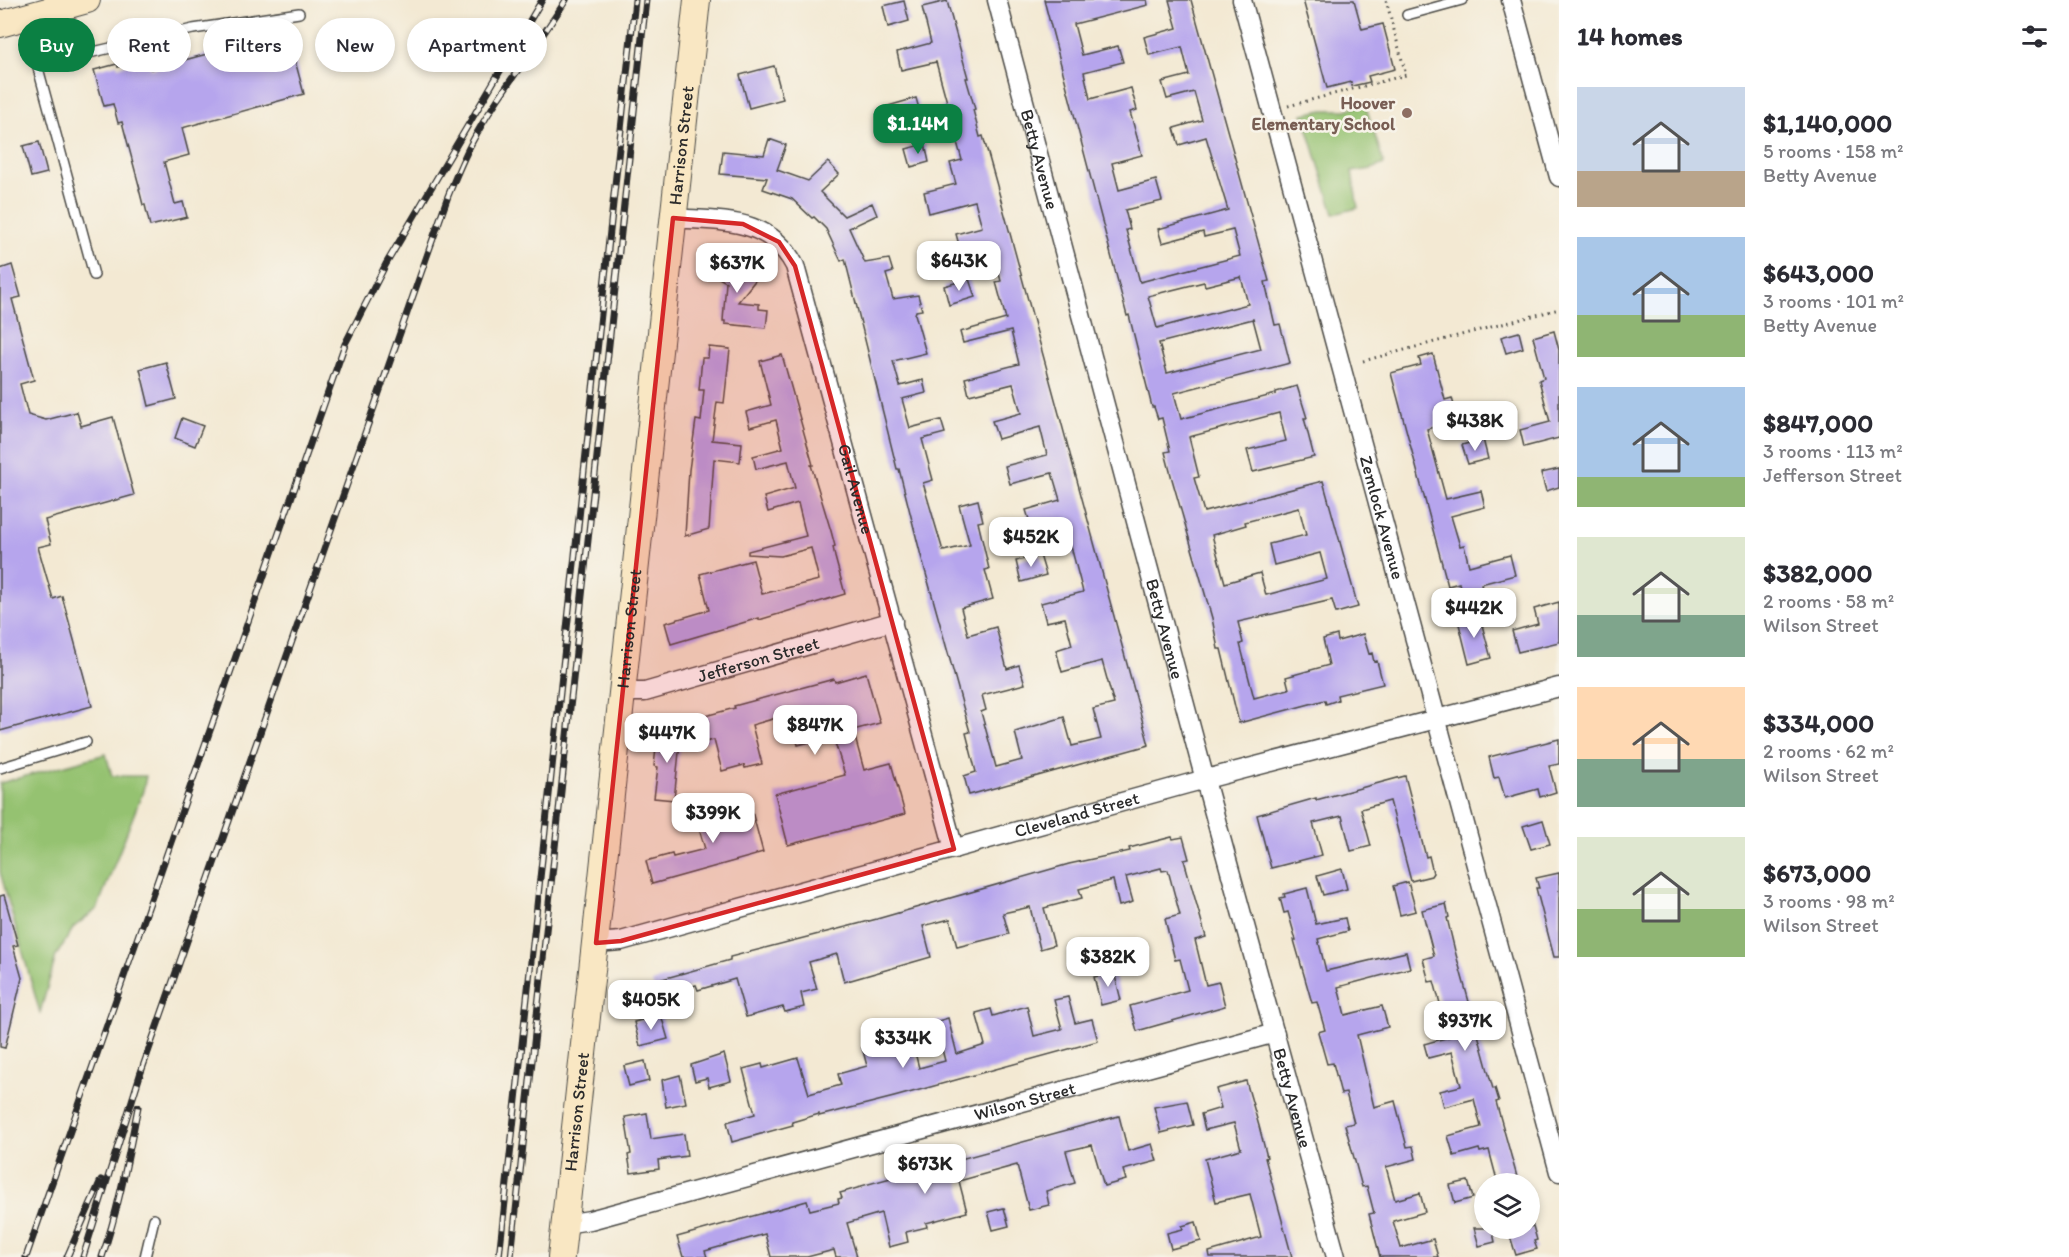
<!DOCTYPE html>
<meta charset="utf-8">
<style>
body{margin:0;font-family:Itim,sans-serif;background:#f7f7f7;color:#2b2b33;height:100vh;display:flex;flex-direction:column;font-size:22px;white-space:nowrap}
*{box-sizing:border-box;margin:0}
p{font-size:20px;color:#7c7c81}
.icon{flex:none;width:33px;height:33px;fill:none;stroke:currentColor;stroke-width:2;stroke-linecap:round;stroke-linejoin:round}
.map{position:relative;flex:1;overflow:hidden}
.panel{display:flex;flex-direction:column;background:#fff;width:510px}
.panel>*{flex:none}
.top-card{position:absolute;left:18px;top:18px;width:570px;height:54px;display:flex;gap:12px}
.tools{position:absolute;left:1474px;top:1173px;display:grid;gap:12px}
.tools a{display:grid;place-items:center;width:66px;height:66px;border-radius:50%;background:#fff;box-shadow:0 3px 9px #0003;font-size:30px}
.price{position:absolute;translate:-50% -51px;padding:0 14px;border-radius:12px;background:#fff;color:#222;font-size:20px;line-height:39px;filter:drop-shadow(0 2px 3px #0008)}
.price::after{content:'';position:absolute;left:50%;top:36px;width:18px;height:14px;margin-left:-9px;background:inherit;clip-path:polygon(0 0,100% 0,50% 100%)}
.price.current{background:#0b8043;color:#fff}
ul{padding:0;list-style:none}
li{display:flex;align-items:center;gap:18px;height:150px;padding:0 18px}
li span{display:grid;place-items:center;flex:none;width:168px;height:120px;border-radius:0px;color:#555}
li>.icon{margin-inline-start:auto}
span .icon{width:72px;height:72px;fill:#fffc;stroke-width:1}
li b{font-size:26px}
h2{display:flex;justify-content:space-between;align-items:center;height:72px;padding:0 18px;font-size:26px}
.tag{padding:0 21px;border-radius:27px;background:#fff;box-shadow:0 3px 9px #0003;font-size:21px;line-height:54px}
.tag.current{background:#0b8043;color:#fff}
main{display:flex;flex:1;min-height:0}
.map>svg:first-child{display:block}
.green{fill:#95c271;stroke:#60764e;stroke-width:1.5}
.building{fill:#b6a5ed;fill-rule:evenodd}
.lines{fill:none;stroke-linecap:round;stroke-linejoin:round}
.lane-casing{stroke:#494844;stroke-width:12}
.street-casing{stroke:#494844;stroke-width:21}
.secondary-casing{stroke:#494844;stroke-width:28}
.path{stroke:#494844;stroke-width:3;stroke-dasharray:1.5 4.5;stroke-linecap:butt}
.lane{stroke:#fff;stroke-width:9}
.street{stroke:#fff;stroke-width:18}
.secondary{stroke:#f9e7c3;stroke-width:26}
.rail-casing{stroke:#2b2b2b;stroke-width:7}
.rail{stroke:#f7f3e8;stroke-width:4.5;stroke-dasharray:14;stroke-linecap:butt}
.marked{fill:#d62828;fill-opacity:0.2;stroke:#d62828;stroke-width:4.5;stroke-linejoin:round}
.education-dot{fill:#8d6e63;stroke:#f7f3e8;stroke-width:2}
.labels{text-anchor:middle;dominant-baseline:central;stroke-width:5;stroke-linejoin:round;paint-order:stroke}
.education-label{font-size:18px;font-weight:bold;fill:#785e54;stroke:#f7f3e8;text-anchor:end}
.street-label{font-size:18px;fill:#2b2b2b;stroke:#f7f3e8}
</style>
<main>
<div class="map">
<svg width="1559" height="1257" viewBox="0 0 1559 1257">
<rect width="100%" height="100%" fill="#f7f3e8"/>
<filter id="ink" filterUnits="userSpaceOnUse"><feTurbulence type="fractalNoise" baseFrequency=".0167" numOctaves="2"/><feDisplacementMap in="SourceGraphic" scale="12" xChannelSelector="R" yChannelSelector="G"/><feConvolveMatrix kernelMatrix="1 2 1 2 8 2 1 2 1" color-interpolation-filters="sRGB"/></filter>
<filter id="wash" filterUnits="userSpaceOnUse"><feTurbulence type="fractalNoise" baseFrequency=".008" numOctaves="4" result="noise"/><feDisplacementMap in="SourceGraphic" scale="24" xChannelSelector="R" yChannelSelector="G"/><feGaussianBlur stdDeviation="1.35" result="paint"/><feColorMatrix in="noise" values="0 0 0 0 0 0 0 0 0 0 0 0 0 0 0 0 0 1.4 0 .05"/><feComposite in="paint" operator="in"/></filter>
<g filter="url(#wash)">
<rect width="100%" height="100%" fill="#f3e9d3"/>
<!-- green -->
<g class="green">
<polygon points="1365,104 1384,164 1372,169 1352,172 1358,208 1334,214 1303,114 1323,110 1346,110"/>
<polygon points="106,754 112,776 146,776 143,791 97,909 74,927 56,956 40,1013 0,872 0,783"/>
</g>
<g id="blocks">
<!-- building -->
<g class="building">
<path d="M 1044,0 L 1147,0 L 1148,5 L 1074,24 L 1082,55 L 1118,46 L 1123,62 L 1084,72 L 1090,99 L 1131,88 L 1137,110 L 1130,112 L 1142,155 L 1112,163 L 1119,190 L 1156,180 L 1162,201 L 1125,210 L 1130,229 L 1126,230 L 1140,282 L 1240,256 L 1233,230 L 1204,237 L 1203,232 L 1162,243 L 1158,229 L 1228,210 L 1206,137 L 1179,145 L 1174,128 L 1202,120 L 1194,92 L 1167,99 L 1162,82 L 1189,75 L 1182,47 L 1149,55 L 1144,37 L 1177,28 L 1169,0 L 1191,0 L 1269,281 L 1265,282 L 1275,325 L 1280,324 L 1290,363 L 1174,393 L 1181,419 L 1276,394 L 1276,392 L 1297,386 L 1307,418 L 1304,418 L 1314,457 L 1253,472 L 1247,450 L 1286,441 L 1279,413 L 1189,437 L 1199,477 L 1194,478 L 1204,512 L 1323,481 L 1358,607 L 1336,613 L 1332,600 L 1238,622 L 1243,643 L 1240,644 L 1254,698 L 1289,689 L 1286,677 L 1329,665 L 1323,639 L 1337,635 L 1338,641 L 1363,634 L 1369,654 L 1372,653 L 1374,662 L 1377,661 L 1383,684 L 1337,695 L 1338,700 L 1326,704 L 1325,700 L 1239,723 L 1221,649 L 1218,649 L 1212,618 L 1172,479 L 1165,452 L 1170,451 L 1162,418 L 1158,419 L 1154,407 L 1152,407 L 1129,315 L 1127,316 ZM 1241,277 L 1248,304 L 1157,328 L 1148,296 L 1204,282 L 1205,286 ZM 1253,319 L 1261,349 L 1167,373 L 1159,343 ZM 1299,508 L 1306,535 L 1269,544 L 1274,565 L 1320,553 L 1327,579 L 1266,595 L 1260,573 L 1225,583 L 1212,535 L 1246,525 L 1245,522 Z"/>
<polygon points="1303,0 1354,0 1362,29 1383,24 1395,69 1368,76 1370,82 1352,86 1351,82 1327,88"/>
<polygon points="904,1 909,21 888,27 883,6"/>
<polygon points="947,1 968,78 966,78 975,109 973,110 980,137 983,136 996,182 1149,745 969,795 964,776 976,772 966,733 970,732 920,552 899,469 897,469 845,259 841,261 826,229 814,217 812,218 792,199 763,189 767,178 720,174 723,151 764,155 769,139 786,145 777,170 808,181 828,162 839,174 820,192 844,216 872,203 877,215 849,228 865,263 889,259 893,272 886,274 893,299 918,295 922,310 916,311 915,314 926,353 893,361 900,386 923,380 926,393 902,399 910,428 941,420 945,433 922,439 933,480 923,483 943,551 970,545 959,505 978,500 983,521 978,522 989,569 985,570 993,599 961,608 968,635 996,627 1007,669 1019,665 1025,684 982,695 986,710 981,712 996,767 1022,760 1015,732 1064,717 1072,746 1101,739 1093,709 1114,704 1102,661 1062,672 1056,650 1072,645 1065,618 1046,622 1041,603 1083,592 1064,520 1032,529 1026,510 1060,500 1052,473 1010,484 1005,466 1047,455 1040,427 998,439 992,421 1021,413 1013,384 969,395 965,378 1019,364 1011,331 963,343 960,332 1006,319 996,282 1001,281 991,244 961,252 956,234 982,227 975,201 929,213 924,192 956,184 950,163 962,160 952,124 944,126 940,108 948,106 936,62 901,70 897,52 931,43 922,7"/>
<polygon points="286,27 304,94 182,128 189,155 164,162 175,204 183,202 187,217 150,226 145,205 143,205 139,189 140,189 122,122 118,123 113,104 104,106 94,70 117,64 118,67 148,59 151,69 274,36 273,31"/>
<polygon points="774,66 783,99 749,108 740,75"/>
<polygon points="916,98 921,116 892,123 888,106"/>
<polygon points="39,142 47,173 31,177 23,146"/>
<polygon points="925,144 929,162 911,167 906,149"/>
<polygon points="713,253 736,264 737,262 757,278 738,302 759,304 759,309 768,310 766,328 725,324 725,321 723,321 726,282 705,270"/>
<polygon points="12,265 21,297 12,299 34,380 20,384 28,415 46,420 77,412 81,426 113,417 134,495 45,520 51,544 38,547 53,599 62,596 92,706 0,731 0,269"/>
<polygon points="969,279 975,297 949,305 944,286"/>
<polygon points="1554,331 1559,350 1559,438 1524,447 1520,430 1550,422 1539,380 1544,378 1533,337"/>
<polygon points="1519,332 1523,348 1506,353 1501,337"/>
<polygon points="709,347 730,349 724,403 717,402 712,440 742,443 740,462 714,459 709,529 685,536 689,470 696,420 701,421 704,390 699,390 702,358 708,358"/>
<polygon points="1433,354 1445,400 1452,398 1458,420 1427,429 1446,499 1481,491 1485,507 1451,516 1460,546 1464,545 1469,566 1510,555 1515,575 1481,584 1487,606 1466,611 1459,583 1448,586 1391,373 1421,365 1419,358"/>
<polygon points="782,355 813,465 811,465 831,531 835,546 833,547 835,557 845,594 759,620 759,618 671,644 665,623 709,610 700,574 753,560 762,594 819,580 811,548 781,556 748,554 748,551 806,536 798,503 768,512 764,497 795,488 788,461 756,469 753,456 783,448 776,420 750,427 746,412 771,405 760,361"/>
<polygon points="166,362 176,399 149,406 140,369"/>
<polygon points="182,418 203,426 195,446 175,438"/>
<polygon points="1483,439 1488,459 1468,464 1462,445"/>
<polygon points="1559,469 1559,487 1546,491 1541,473"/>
<polygon points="1040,555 1046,575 1021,582 1016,561"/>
<polygon points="1559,602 1559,642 1518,652 1512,631 1538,624 1534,609"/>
<polygon points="1479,614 1491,658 1469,664 1458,620"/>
<polygon points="866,673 880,723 853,730 864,770 891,763 905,814 788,845 775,794 845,775 833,736 798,745 790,714 752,725 762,764 745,768 744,765 722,771 714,740 705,742 699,722 702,721 701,717 735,708 734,706 834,679 835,682"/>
<polygon points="658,730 681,733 674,800 654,798 658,767 654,766"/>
<polygon points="1559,739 1559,764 1549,766 1556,792 1540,797 1538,789 1505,798 1499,777 1494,778 1489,757"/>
<polygon points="1405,776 1426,857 1429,856 1433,873 1431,876 1411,881 1390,801 1361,809 1371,846 1351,851 1342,816 1313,823 1322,855 1271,868 1257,815 1316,798 1316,800"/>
<polygon points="750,804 763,852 756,854 756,855 652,884 646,861 672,854 673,857 705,849 694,812 710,807 712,813"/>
<polygon points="1543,820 1550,844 1531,849 1523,826"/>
<polygon points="1172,837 1173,839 1183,837 1189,859 1184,860 1206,937 1195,940 1206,985 1219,982 1225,1006 1137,1031 1130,1006 1188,990 1180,959 1175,960 1165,919 1180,915 1168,870 1162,871 1161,868 1126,877 1133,902 1119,906 1113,880 1079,889 1082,898 1044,908 1054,945 1040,949 1030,907 1003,913 1009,934 957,947 950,919 923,926 931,957 844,982 837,954 809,962 817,989 801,993 804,1007 785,1012 783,1007 746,1017 735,979 698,990 696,985 656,997 652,982 730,960 730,957 877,919 1069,864 1130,851 1129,848"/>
<polygon points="1342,869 1347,889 1323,895 1317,876"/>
<polygon points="1559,873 1559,957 1554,957 1536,888 1539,888 1536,878"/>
<polygon points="1408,882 1416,911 1400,915 1393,886"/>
<polygon points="1307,888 1316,924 1345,918 1348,931 1318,939 1326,971 1406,952 1410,968 1338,987 1345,1015 1382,1006 1388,1027 1357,1035 1374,1107 1395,1101 1407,1147 1413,1146 1416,1159 1386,1167 1395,1200 1420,1193 1425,1212 1393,1221 1401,1248 1433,1239 1438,1257 1380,1257 1369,1214 1374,1213 1367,1186 1362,1187 1345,1125 1354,1123 1346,1093 1341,1094 1333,1063 1327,1064 1318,1032 1325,1030 1317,1002 1312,1003 1294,940 1296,940 1288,912 1284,913 1280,898 1285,897 1284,894"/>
<polygon points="4,895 18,945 13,946 22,978 5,1048 0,1047 0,896"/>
<polygon points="1446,904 1449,917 1447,918 1455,951 1493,1089 1495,1088 1499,1101 1496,1102 1519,1184 1498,1184 1489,1150 1480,1152 1479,1149 1454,1156 1448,1136 1481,1127 1474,1099 1444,1107 1440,1091 1461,1086 1452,1052 1428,1058 1424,1044 1449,1037 1434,981 1429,982 1423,959 1434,956 1422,910"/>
<polygon points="1114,972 1121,1000 1101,1005 1094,977"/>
<polygon points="1068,997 1075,1023 1092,1019 1098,1041 894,1097 819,1116 819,1114 792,1122 793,1125 732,1142 727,1122 755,1114 743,1069 762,1064 763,1068 798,1058 809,1094 841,1085 838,1074 867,1066 862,1047 875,1044 876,1047 911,1037 919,1068 945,1061 935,1022 948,1018 957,1054 985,1045 976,1013 991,1009 993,1016 1027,1006 1034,1036 1062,1029 1054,1000"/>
<polygon points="661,1015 668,1039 640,1046 634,1022"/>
<polygon points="724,1054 731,1081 709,1087 707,1078 695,1081 691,1065"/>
<polygon points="645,1061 649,1081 629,1086 624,1066"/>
<polygon points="680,1075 686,1103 666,1107 662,1080"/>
<polygon points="1246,1081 1259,1126 1267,1157 1265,1158 1292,1257 1210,1257 1209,1252 1261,1237 1250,1194 1216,1202 1205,1159 1241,1149 1234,1123 1205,1130 1201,1114 1221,1108 1216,1089"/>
<polygon points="1187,1101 1193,1125 1161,1133 1154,1107"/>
<polygon points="647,1113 651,1139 684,1134 687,1156 658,1160 659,1169 631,1173 628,1155 631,1154 625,1117"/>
<polygon points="1119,1116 1128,1151 1152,1144 1157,1161 1123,1170 1126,1180 1104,1186 1092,1145 1066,1151 1075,1183 1046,1191 1049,1205 1029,1210 1017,1165 959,1181 967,1212 926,1223 927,1227 906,1232 908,1242 889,1247 881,1213 847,1223 857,1257 836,1257 834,1250 807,1257 771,1257 765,1234 705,1251 707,1257 683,1257 677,1237 807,1201 810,1210 839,1203 838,1199 842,1198 840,1193 861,1187 861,1186"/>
<polygon points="1468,1181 1473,1198 1455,1203 1450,1185"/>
<polygon points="1004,1208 1009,1226 993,1230 988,1212"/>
<polygon points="1196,1222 1201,1241 1171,1249 1167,1233 1183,1229 1182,1226"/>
<polygon points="1533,1226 1537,1240 1534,1241 1537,1249 1516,1255 1509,1233"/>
<polygon points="1474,1228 1492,1228 1495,1242 1479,1246"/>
</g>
</g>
</g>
<g filter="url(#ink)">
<use href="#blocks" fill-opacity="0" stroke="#494844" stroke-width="1.5"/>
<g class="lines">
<defs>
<g id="lane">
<polyline points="1407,15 1462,0"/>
<polyline points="25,20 94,275"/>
<polyline points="37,65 193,29 299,13"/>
<polyline points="0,768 86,742"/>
<polyline points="145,1257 154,1219"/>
</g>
<g id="street">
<path id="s1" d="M 997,0 L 1205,780 L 1336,1257"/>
<path id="s2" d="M 1242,0 L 1559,1172"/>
<polyline points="1511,0 1559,177"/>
<path id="s3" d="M 673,218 C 722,222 769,216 795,266 L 954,849"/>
<path id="s4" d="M 622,692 L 645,692 L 893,621"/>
<path id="s5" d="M 596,943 L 621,941 L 1187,784 L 1559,687"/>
<path id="s6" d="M 565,1224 L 590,1220 L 1275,1033"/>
</g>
<g id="secondary">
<polyline points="0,24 87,0"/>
<path id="s7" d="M 561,1257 L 697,0"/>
</g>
</defs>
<!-- lane casing -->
<use href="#lane" class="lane-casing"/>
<!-- street casing -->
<use href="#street" class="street-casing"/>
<!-- secondary casing -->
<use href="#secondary" class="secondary-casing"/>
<!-- path -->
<g class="path">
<polyline points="1288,106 1406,75 1386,0"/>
<polyline points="1363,361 1559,309"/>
</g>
<!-- lane -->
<use href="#lane" class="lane"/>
<!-- street -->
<use href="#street" class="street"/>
<!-- secondary -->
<use href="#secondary" class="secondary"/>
<defs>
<g id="rail">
<polyline points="26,1257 345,344 386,264 542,0"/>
<polyline points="67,1257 101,1180"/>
<path d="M 83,1257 L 140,1075 L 448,196 C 455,179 462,161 471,144 C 498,93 535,49 566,0"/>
<path d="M 102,1257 C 119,1208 128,1157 138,1107"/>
<polyline points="499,1257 635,0"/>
<polyline points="511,1257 646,0"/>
</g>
</defs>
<!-- rail casing -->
<use href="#rail" class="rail-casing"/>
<!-- rail -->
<use href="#rail" class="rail"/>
</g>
</g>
<!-- marked area -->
<path class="marked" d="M 673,218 L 743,224 L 779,242 L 795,266 L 954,849 L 621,941 L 596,943 Z"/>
<!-- markers -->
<circle class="education-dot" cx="1407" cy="113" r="6"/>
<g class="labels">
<!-- education labels -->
<g class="education-label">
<text x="1395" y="103">Hoover<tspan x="1395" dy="21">Elementary School</tspan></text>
</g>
<!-- street labels -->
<g class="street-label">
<text stroke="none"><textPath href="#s7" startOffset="1118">Harrison Street</textPath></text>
<text stroke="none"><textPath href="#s1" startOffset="165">Betty Avenue</textPath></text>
<text stroke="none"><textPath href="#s3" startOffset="370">Gail Avenue</textPath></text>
<text stroke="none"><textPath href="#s2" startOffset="536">Zemlock Avenue</textPath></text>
<text stroke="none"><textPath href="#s7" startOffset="632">Harrison Street</textPath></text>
<text stroke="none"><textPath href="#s1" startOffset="651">Betty Avenue</textPath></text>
<text stroke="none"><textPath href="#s4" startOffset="141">Jefferson Street</textPath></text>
<text stroke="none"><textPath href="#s5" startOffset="498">Cleveland Street</textPath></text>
<text stroke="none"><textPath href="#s1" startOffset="1137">Betty Avenue</textPath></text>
<text stroke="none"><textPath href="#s6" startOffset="476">Wilson Street</textPath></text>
<text stroke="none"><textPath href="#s7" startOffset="146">Harrison Street</textPath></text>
</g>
</g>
</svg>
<div class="tools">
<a><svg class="icon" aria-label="layers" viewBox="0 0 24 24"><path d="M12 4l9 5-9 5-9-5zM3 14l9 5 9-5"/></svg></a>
</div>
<b class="price current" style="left:918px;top:155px">$1.14M</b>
<b class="price" style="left:959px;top:292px">$643K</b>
<b class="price" style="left:737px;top:294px">$637K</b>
<b class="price" style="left:1475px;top:452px">$438K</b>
<b class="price" style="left:1031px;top:568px">$452K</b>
<b class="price" style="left:1474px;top:639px">$442K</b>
<b class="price" style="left:815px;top:756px">$847K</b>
<b class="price" style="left:667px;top:764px">$447K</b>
<b class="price" style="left:713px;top:844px">$399K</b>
<b class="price" style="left:1108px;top:988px">$382K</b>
<b class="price" style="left:651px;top:1031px">$405K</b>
<b class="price" style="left:1465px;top:1052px">$937K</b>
<b class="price" style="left:903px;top:1069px">$334K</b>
<b class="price" style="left:925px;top:1195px">$673K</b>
<div class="top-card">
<a class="tag current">Buy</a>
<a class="tag">Rent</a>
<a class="tag">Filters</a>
<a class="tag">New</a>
<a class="tag">Apartment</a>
</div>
</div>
<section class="panel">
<h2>14 homes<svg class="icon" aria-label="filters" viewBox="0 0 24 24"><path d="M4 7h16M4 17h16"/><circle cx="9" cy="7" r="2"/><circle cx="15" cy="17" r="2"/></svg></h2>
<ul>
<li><span style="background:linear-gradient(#c9d6e8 70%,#b9a48a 0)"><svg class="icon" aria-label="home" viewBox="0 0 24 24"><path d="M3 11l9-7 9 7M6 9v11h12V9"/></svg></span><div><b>$1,140,000</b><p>5 rooms · 158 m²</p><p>Betty Avenue</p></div></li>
<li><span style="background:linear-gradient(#a9c7e8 65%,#8fb573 0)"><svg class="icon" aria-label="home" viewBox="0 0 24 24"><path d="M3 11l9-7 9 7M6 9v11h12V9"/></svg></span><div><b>$643,000</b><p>3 rooms · 101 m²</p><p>Betty Avenue</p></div></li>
<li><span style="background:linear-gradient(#a9c7e8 75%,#8fb573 0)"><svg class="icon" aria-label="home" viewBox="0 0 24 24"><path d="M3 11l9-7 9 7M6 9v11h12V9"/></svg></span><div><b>$847,000</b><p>3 rooms · 113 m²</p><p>Jefferson Street</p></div></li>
<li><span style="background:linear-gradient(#dfe7d0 65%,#7fa58c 0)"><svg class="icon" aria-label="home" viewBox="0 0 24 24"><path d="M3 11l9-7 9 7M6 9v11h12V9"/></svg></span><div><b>$382,000</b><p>2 rooms · 58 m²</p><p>Wilson Street</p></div></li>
<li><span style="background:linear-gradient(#ffd9b3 60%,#7fa58c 0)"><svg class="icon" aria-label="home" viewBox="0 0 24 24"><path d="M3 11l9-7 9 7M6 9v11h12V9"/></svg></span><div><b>$334,000</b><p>2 rooms · 62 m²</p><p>Wilson Street</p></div></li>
<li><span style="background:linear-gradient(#dfe7d0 60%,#8fb573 0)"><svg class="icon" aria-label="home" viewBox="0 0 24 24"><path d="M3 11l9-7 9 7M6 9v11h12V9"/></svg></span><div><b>$673,000</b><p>3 rooms · 98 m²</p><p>Wilson Street</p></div></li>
</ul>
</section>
</main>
